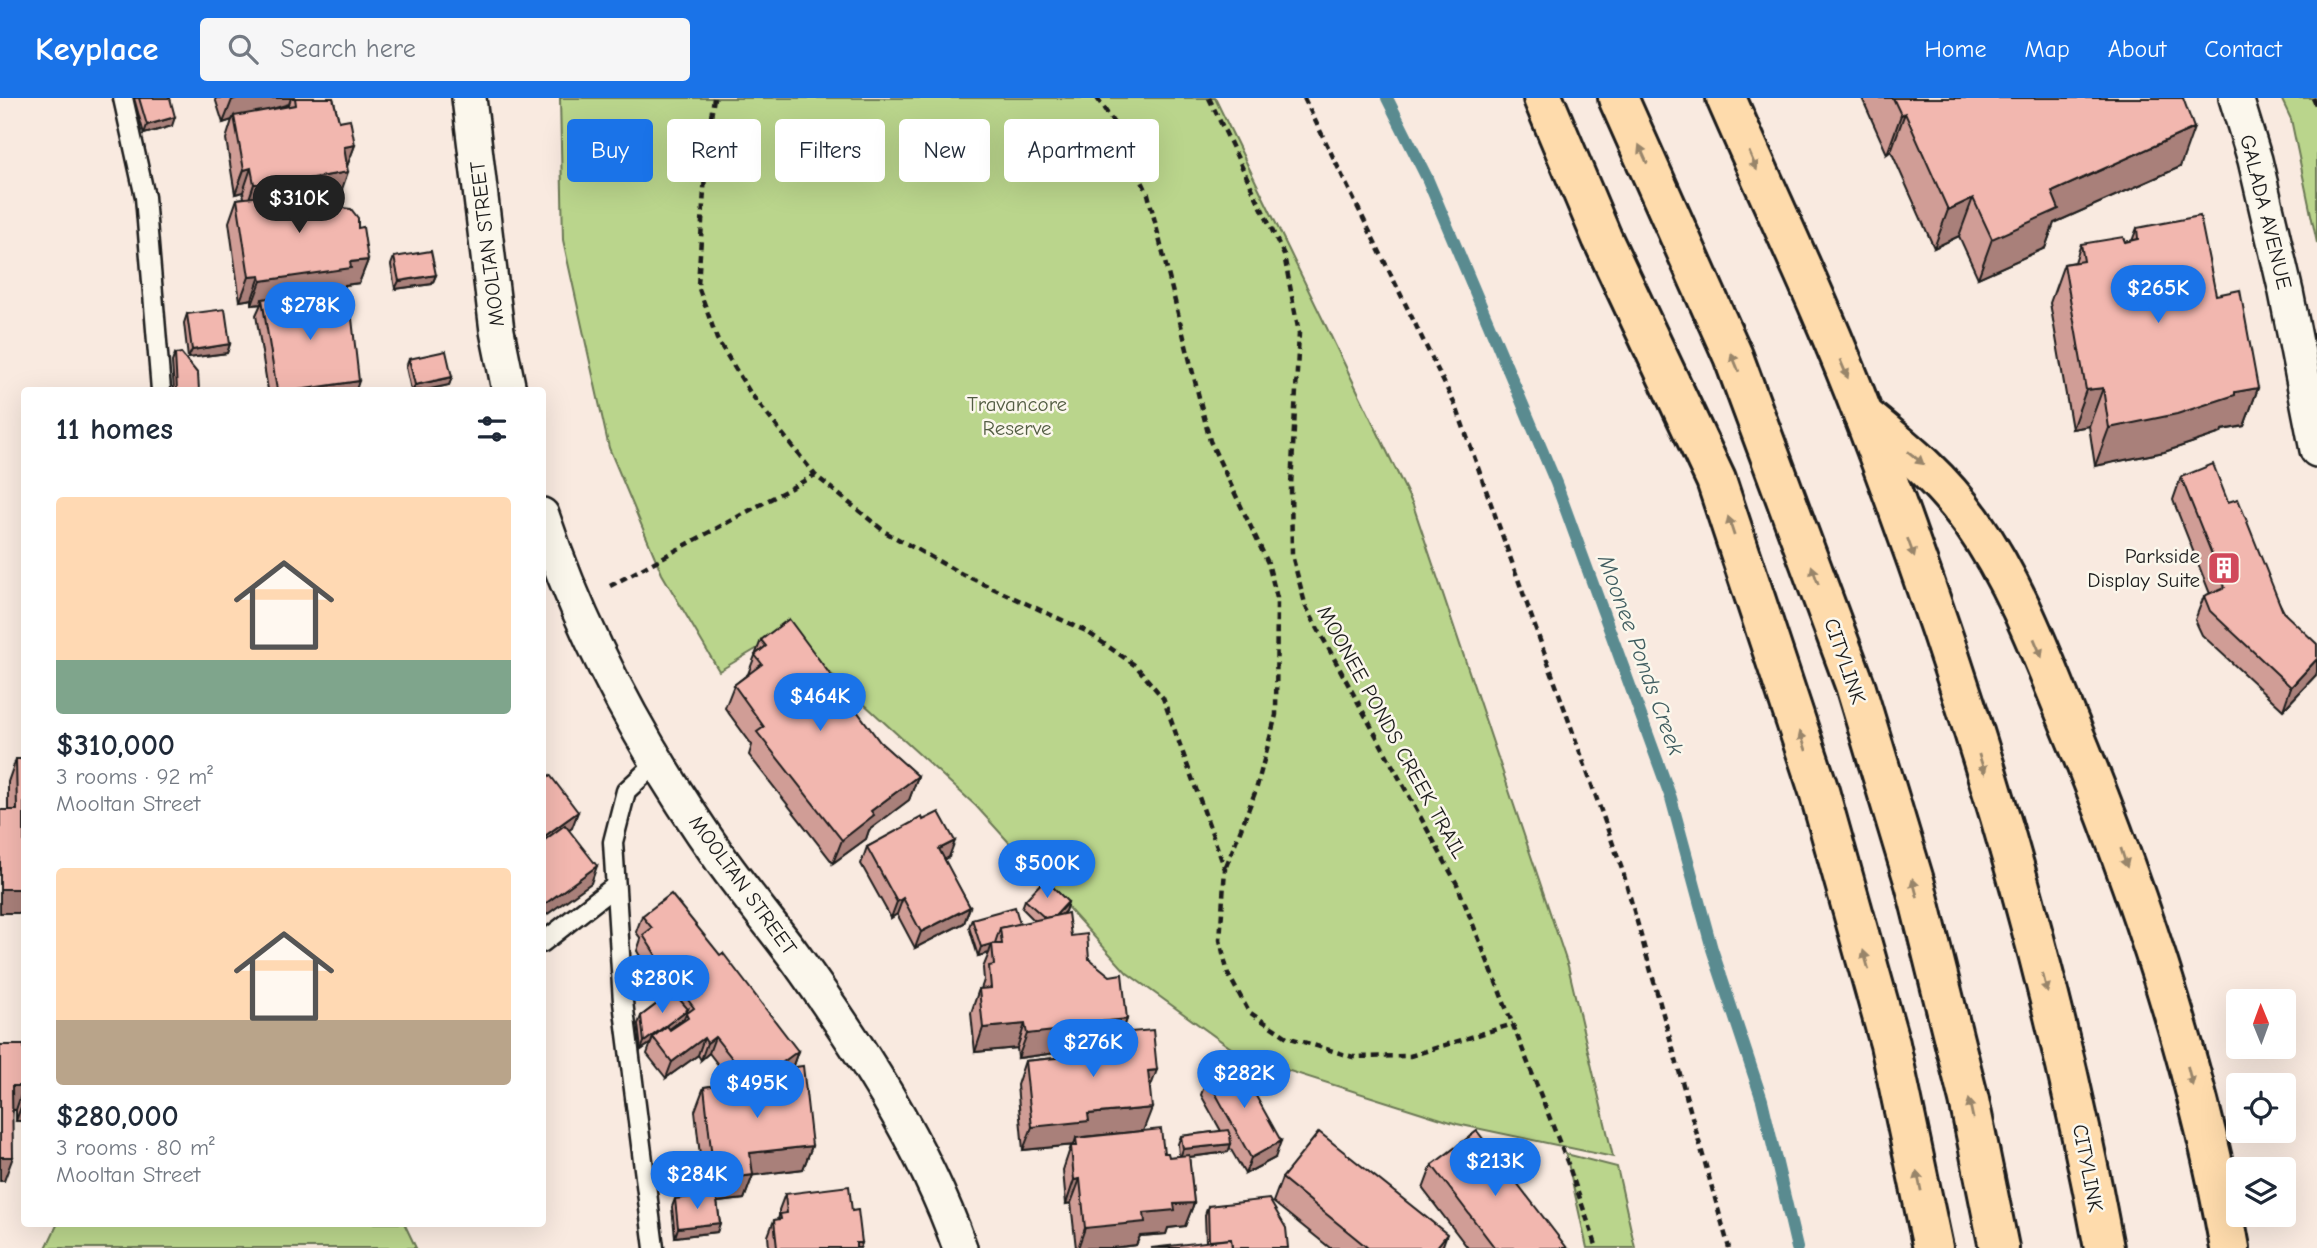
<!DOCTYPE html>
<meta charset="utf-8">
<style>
body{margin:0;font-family:"Comic Neue",sans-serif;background:#f6f6f7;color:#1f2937;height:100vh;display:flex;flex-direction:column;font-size:26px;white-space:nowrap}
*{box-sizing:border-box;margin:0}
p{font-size:23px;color:#747a83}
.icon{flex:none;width:38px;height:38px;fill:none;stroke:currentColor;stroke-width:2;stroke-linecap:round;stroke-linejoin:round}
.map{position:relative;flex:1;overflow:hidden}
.panel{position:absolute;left:21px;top:289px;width:525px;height:840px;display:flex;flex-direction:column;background:#fff;border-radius:7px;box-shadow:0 7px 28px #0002}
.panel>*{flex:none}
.banner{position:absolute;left:567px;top:21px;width:665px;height:63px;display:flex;gap:14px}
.needle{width:46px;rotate:359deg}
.buttons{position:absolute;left:2226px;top:891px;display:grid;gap:14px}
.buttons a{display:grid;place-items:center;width:70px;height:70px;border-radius:7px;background:#fff;box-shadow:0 7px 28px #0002;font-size:35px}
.price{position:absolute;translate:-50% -60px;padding:0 16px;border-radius:24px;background:#1a73e8;color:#fff;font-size:23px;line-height:46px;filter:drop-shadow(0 2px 4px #0008)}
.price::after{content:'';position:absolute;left:50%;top:42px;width:21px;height:16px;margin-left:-10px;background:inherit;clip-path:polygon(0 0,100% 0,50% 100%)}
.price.selected{background:#222;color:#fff}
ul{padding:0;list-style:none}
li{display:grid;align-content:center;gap:14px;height:371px;padding:0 35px}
li span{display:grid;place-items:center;height:217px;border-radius:7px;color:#555}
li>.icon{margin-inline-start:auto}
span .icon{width:126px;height:126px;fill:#fffc;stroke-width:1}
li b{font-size:30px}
h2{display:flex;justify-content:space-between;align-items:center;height:84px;padding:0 35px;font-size:30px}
.chip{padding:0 24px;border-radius:7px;background:#fff;box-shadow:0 7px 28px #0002;font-size:24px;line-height:63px}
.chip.selected{background:#1a73e8;color:#fff}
header{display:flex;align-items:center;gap:42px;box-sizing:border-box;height:98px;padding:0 35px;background:#1a73e8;color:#fff}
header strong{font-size:33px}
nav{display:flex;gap:38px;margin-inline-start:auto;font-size:24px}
.search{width:490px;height:63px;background:#f6f6f7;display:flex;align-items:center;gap:18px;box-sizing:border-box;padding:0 24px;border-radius:7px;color:#747a83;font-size:26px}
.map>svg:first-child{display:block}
.green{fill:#bad58c;stroke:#6b7854;stroke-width:2}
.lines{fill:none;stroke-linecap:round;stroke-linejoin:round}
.stream{stroke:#5a8b90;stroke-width:12}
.service-casing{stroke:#1c1c1c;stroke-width:23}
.minor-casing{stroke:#1c1c1c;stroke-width:38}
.motorway-casing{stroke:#1c1c1c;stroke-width:44}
.path{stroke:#1c1c1c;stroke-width:4.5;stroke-dasharray:7 5;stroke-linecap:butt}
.service{stroke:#fbf7ec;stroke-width:18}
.minor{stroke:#fbf7ec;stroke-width:33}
.motorway{stroke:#fedbac;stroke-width:38}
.wall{fill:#d09d96;stroke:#1c1c1c;stroke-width:2;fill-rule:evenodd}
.shaded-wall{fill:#a9807a;stroke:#1c1c1c;stroke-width:2}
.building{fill:#f2b7af;stroke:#1c1c1c;stroke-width:2}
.oneway{fill:#98856b}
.labels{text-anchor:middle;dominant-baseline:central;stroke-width:5;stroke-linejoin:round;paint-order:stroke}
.street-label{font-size:21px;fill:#1c1c1c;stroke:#fbf7ec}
.park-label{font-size:21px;fill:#535d43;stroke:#fbf7ec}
.poi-label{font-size:21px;fill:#1c1c1c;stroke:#fbf7ec;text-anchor:end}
.water-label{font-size:23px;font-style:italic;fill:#405d60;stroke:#fbf7ec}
</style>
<header>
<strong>Keyplace</strong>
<div class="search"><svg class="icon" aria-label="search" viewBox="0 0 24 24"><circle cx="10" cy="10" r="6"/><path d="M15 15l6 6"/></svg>Search here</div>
<nav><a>Home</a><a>Map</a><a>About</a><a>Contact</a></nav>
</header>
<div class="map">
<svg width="2317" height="1150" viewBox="0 0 2317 1150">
<rect width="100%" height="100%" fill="#f9eae0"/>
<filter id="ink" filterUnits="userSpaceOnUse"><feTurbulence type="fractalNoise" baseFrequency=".0143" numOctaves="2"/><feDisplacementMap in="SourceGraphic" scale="14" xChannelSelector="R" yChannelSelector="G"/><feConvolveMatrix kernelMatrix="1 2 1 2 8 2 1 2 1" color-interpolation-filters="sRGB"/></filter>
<g filter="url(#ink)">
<!-- green -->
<g class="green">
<polygon points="560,0 1215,0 1413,407 1568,868 1613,1059 1457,1026 1242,958 1127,875 976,708 785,534 719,573 662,476 609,350 563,142"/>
<polygon points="2281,0 2317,0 2317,145 2291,21"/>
<polygon points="1566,1056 1617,1069 1635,1150 1587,1150"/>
<polygon points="58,1125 404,1125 416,1150 46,1150"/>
</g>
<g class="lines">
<!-- stream -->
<polyline class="stream" points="1387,0 1427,80 1556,385 1671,700 1712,851 1762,1002 1797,1150"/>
<defs>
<g id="service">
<polyline points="123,0 145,99 161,292"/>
<polyline points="542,845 615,788"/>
<polyline points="654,1150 623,904 613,744 626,693 657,664"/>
</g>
<g id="minor">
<polyline points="469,0 497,233 509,292"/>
<polyline points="2236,0 2255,62 2286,194 2317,352"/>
<path d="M 542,417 C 583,540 647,657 722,763 C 745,795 770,825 793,856 C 858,946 923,1045 960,1150"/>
</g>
<g id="motorway">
<polyline points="1543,0 1602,140 1716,382 1819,693 1890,946 1933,1150"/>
<polyline points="1618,0 1733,258 1855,587 1915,786 1969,1002 1999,1150"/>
<path d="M 1726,0 C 1772,106 1823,211 1864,319 C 1967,588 2052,867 2104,1150"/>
<path d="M 1863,317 C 1906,352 1940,379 1972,424 C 2015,485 2041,555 2069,624 C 2139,793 2198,969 2230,1150"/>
</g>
</defs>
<!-- service casing -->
<use href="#service" class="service-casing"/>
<!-- minor casing -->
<use href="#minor" class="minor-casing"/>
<!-- motorway casing -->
<use href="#motorway" class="motorway-casing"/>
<!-- path -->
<g class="path">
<polyline points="714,0 707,44 698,188 717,241 751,296 815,377 885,434 962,476 1086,533 1136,568 1163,600 1225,771 1220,842 1228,876 1249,914 1287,939 1353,959 1410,958 1513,926"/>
<polyline points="1097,0 1115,27 1148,96 1210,343 1268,465 1277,500 1276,617 1256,692 1225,771"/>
<polyline points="1209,0 1284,157 1299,235 1291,388 1292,457 1306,509 1457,786 1568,1066 1597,1150"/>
<polyline points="1304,0 1457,311 1623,774 1729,1150"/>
<polyline points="2313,0 2317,9"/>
<polyline points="610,488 815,377"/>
</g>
<!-- service -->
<use href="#service" class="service"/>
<!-- minor -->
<use href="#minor" class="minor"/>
<!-- motorway -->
<use href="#motorway" class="motorway"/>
</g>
<!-- wall -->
<g class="wall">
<polygon points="134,0 170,0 172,28 144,36"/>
<path d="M 215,0 L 333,0 L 339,23 L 355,47 L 347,68 L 340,97 L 331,99 L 333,109 L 358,130 L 368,162 L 359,185 L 345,187 L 343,194 L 313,198 L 314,204 L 356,292 L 268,292 L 256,217 L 261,206 L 252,207 L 252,201 L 240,203 L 229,124 L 237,101 L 244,100 L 243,94 L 235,96 L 226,41 L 232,22 L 223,25 ZM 289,6 L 288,8 L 269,11 Z"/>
<polygon points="1862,0 2183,0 2180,69 2054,125 2045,150 1978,180 1959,138 1934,150 1891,53 1887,56"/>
<polygon points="2137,130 2216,197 2258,290 2244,328 2222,332 2221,335 2164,354 2095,368 2089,328 2072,331 2050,205 2064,166 2075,164 2081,146 2132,143"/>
<polygon points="394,159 436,177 432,186 395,191 391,167"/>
<polygon points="187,216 230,246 227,255 188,260 184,225"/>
<polygon points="175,256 199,292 174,292 172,264"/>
<polygon points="409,261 452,279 449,287 426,292 411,292 406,269"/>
<polygon points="2181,379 2228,404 2316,577 2283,612 2202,537 2195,522 2204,498 2210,496 2173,402"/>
<polygon points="761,542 918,678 909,702 869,732 866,741 833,765 749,657 752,647 725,610 734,587 748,576"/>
<polygon points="16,661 24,661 24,815 0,815 8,712 8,684"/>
<polygon points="923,722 949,759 944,762 970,809 964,825 915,850 897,816 891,820 861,766 867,749"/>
<polygon points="1025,802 1068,804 1065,813 1061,817 1071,838 1089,861 1127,921 1122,935 1150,991 1143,1033 1164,1055 1169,1059 1179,1058 1178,1046 1181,1038 1221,1033 1201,997 1207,980 1275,1060 1245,1076 1230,1050 1228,1054 1189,1059 1194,1105 1185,1128 1168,1130 1166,1136 1140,1138 1136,1147 1111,1150 1076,1150 1071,1105 1066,1106 1063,1072 1071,1048 1074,1047 1023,1052 1017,987 1025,963 1067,959 1070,950 1057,951 1055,955 1018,960 1017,950 975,954 971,915 979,891 981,891 984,882 983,870 989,855 978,858 969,829 972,821 1020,826 1035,823 1022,810"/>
<path d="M 642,818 L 798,953 L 792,970 L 812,1048 L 803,1071 L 753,1077 L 744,1101 L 717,1104 L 720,1125 L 717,1134 L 675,1139 L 672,1109 L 675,1101 L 708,1097 L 707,1083 L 703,1084 L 695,1013 L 704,989 L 732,985 L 709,955 L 701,962 L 698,957 L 666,980 L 647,956 L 651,945 L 641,952 L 638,926 L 641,918 L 658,905 L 643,886 L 648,872 L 637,853 L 641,841 L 636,834 ZM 684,920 L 683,923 L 670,932 L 669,931 Z"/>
<polygon points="0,947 24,947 24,1023 16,1023 16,1012 13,1012 4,1083 0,1083"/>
<polygon points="1432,1067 1567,1150 1468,1150 1423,1091"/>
<polygon points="1282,1080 1442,1150 1330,1150 1273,1104"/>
<polygon points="785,1096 852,1113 862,1145 860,1150 769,1150 768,1138 774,1122 778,1121 779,1118 779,1112"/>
<polygon points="1208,1108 1288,1150 1206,1144 1205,1117"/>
</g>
<!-- shaded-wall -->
<g class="shaded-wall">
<polygon points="237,0 291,0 289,6 235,22 234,18 232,22 223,25 232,2"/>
<polygon points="1905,15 1891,53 1887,56 1901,17"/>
<polygon points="175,19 172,28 144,36 147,27"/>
<polygon points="2194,30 2180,69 2054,125 2045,150 1978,180 1992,141 2052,94"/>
<polygon points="355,47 346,71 344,49"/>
<polygon points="251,70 243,94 235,96 244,72"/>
<polygon points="348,74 340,97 252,113 261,89"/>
<polygon points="254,86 260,86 252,109 246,110"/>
<polygon points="1973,100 1959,138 1934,150 1948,112"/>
<polygon points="368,162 359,185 345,187 343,194 263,205 262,201 261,206 252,207 261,183 350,164"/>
<polygon points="436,177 432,186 395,191 399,183"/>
<polygon points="260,178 252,201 240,203 249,179"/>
<polygon points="230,246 227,255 188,260 192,252"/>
<polygon points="452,279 449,287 426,292 413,292 415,287"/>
<polygon points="359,283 356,292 298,292"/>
<polygon points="2103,290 2089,328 2072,331 2086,292"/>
<polygon points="2258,290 2244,328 2222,332 2221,335 2164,354 2095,368 2109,330 2235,294"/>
<polygon points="2317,561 2317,574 2316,577 2283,612 2291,589"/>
<polygon points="918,678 909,702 869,732 866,741 833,765 842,742 871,713"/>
<polygon points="578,714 572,730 542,752 542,740"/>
<polygon points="955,743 949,759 933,768 939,751"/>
<polygon points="597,768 591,785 542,820 542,808"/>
<rect x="0" y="791" width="24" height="24"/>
<polygon points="903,800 897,816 891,820 897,804"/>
<polygon points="1068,804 1065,813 1046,833 1049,824"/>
<polygon points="970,809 964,825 915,850 921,834"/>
<polygon points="992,846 989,855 978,858 981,849"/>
<polygon points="676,886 670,902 661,909 667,893"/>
<polygon points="688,911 684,920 655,942 653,939 651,945 641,952 644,944"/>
<polygon points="1127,921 1118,944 1074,939 1070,950 1057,951 1055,955 1018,960 1027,936 1064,928"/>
<polygon points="1025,926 1017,950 975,954 983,930"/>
<polygon points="715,939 709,955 701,962 707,945"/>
<polygon points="704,940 698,957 666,980 672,964"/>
<polygon points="798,953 792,970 775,980 774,972 768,987 737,991 743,974"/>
<polygon points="1157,972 1148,996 1148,973"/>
<polygon points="12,988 24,988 16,1012 4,1011"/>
<polygon points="24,1000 24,1023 16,1023"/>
<polygon points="1152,1010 1143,1033 1083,1039 1080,1046 1076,1040 1074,1047 1023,1052 1032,1029 1088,1016"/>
<polygon points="1281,1043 1275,1060 1245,1076 1251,1060"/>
<polygon points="1231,1046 1228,1054 1180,1060 1183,1051"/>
<polygon points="812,1048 803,1071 741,1079 750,1055"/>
<polygon points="0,1059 13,1059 4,1083 0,1083"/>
<polygon points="715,1059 707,1083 703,1084 712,1060"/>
<polygon points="753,1077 744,1101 709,1105 718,1082"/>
<polygon points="1080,1081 1071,1105 1066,1106 1074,1082"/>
<polygon points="1194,1105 1185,1128 1168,1130 1166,1136 1140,1138 1136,1147 1111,1150 1078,1150 1085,1130 1174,1106"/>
<polygon points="720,1125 717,1134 675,1139 678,1130"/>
<polygon points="1447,1136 1442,1150 1436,1150"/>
<polygon points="856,1145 862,1145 860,1150 854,1150"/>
</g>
<!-- building -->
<g class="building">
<polygon points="139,0 170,0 175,19 147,27"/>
<polygon points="295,0 333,0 339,23 350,21 355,47 344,49 348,74 261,89 260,86 254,86 251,70 244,72 234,18 296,7"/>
<polygon points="1893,0 2183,0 2194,30 2052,94 2059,111 1992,141 1973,100 1948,112 1905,15 1901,17"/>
<polygon points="330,90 333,109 351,111 358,120 358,130 363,129 368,162 350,164 351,170 261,183 260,178 249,179 237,101"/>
<polygon points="2200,118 2216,197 2240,192 2258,290 2235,294 2235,297 2177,316 2109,330 2103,290 2086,292 2064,166 2084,163 2081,146 2123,139 2125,144 2138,141 2137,130"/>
<polygon points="431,153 436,177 399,183 394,159"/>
<polygon points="312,193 314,204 333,201 333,205 350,203 359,283 298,292 277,292 262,201"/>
<polygon points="225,211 230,246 192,252 187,216"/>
<polygon points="446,253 452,279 415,287 409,261"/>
<polygon points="181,255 198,276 199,292 177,292 175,256"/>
<polygon points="2213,366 2228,404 2238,401 2283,514 2317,546 2317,561 2291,589 2210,513 2204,498 2225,489 2181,379"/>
<polygon points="789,521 880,644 918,678 871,713 874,717 842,742 757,634 764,629 734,587 762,566 755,557 766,548 761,542"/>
<polygon points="16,661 24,661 24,791 0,791 0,712 17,712"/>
<polygon points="550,677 578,714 542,740 542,683"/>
<polygon points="939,714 955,743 939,751 970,809 921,834 903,800 897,804 867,749 922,719 923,722"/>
<polygon points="565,727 597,768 542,808 542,744"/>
<polygon points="1045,781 1068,804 1055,818 1045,820 1025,802"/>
<polygon points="671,796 720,857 723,855 798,953 771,973 743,974 715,939 707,945 704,940 672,964 653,939 667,928 670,932 688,920 686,916 694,910 676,886 667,893 649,869 659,862 643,837 652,830 642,818"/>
<polygon points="1015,809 1020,826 1000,830 995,845 981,849 972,821"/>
<polygon points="1068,815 1071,838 1087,836 1089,861 1110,878 1122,876 1127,921 1064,928 1064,932 1027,936 1025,926 983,930 979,891 991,890 989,868 994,867 992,846 1002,846 1000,830"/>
<polygon points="673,894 688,911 644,944 641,918"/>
<polygon points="1153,932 1157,972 1148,973 1152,1010 1088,1016 1089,1023 1032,1029 1025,963 1076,958 1074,939"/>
<polygon points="0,947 24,947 24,988 12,988 13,1059 0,1059"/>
<polygon points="1237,964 1281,1043 1251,1060 1207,980"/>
<polygon points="803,968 812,1048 750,1055 753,1077 718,1082 715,1059 712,1060 704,989 775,980 774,972"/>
<polygon points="1161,1031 1164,1055 1168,1055 1169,1059 1189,1057 1194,1105 1174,1106 1175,1112 1144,1115 1145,1124 1085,1130 1080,1081 1074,1082 1071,1048 1077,1048 1076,1040"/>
<polygon points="1228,1032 1230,1037 1231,1046 1183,1051 1181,1038"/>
<polygon points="1477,1033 1567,1150 1495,1150 1432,1067"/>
<polygon points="1319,1034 1447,1136 1436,1150 1368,1150 1282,1080"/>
<polygon points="849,1088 852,1113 858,1112 862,1145 856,1145 856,1150 777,1150 774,1122 781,1121 780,1116 787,1115 785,1096"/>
<polygon points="716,1096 720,1125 678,1130 675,1101"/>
<polygon points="1269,1101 1286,1130 1288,1150 1232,1150 1231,1141 1209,1143 1208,1108"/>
<polygon points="1231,1141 1232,1150 1151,1150"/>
</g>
<!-- one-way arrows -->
<defs><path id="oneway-solid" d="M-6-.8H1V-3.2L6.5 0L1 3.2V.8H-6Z" transform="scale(1.75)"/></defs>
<g class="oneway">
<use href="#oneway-solid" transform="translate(1643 56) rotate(-114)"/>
<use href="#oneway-solid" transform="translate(1753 63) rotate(67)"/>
<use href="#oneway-solid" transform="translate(1735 264) rotate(-112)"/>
<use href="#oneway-solid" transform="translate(1844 271) rotate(67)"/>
<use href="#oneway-solid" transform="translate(1916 360) rotate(39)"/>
<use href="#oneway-solid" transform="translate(1731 428) rotate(-108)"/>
<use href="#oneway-solid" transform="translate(1911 450) rotate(70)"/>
<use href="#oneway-solid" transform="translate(1815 477) rotate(-110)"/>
<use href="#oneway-solid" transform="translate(2038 550) rotate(67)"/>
<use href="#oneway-solid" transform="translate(1803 643) rotate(-108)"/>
<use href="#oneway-solid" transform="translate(1982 666) rotate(72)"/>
<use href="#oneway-solid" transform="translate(2124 760) rotate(72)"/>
<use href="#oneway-solid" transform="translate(1915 790) rotate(-105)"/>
<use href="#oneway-solid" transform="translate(1866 862) rotate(-106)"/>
<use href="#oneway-solid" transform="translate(2045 885) rotate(76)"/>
<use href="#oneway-solid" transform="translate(2190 978) rotate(76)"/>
<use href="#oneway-solid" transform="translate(1971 1011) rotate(-102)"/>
<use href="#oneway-solid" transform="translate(1919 1083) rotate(-102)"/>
</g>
</g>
<!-- icons -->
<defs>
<symbol id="building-square" viewBox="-11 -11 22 22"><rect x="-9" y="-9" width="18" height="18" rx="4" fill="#d1495b" stroke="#fbf7ec"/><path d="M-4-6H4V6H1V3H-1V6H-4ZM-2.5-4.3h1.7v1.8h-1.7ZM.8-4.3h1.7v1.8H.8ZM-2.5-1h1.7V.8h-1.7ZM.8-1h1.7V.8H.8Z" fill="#fff"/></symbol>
</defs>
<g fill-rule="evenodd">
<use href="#building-square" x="2205" y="451" width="38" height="38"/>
</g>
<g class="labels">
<!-- street labels -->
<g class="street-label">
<text transform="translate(2266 114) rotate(76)">GALADA AVENUE</text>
<text transform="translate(487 146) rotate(-97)">MOOLTAN STREET</text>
<text transform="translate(1845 563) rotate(71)">CITYLINK</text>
<text transform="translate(1392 634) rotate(61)">MOONEE PONDS CREEK TRAIL</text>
<text transform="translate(743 787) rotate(54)">MOOLTAN STREET</text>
<text transform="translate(2088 1070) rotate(79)">CITYLINK</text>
</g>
<!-- park labels -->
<g class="park-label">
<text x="1017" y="306">Travancore<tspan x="1017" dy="24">Reserve</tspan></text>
</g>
<!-- poi labels -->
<g class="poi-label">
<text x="2200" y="458">Parkside<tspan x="2200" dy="24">Display Suite</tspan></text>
</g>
<!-- water labels -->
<g class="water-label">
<text transform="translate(1641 557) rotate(70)">Moonee Ponds Creek</text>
</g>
</g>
</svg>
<div class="buttons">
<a><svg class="needle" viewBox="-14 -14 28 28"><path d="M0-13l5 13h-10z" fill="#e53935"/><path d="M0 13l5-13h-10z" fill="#747a83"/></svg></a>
<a><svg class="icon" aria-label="locate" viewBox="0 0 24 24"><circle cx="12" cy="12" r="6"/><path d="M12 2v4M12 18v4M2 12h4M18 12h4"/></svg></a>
<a><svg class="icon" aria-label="layers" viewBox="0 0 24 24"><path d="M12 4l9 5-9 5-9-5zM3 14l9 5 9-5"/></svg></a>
</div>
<b class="price selected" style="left:299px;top:137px">$310K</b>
<b class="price" style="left:2158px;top:227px">$265K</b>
<b class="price" style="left:310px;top:244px">$278K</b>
<b class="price" style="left:820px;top:635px">$464K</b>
<b class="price" style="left:1047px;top:802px">$500K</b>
<b class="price" style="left:662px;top:917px">$280K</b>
<b class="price" style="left:1093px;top:981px">$276K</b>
<b class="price" style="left:1244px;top:1012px">$282K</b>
<b class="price" style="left:757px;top:1022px">$495K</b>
<b class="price" style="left:1495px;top:1100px">$213K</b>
<b class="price" style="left:697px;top:1113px">$284K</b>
<div class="banner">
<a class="chip selected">Buy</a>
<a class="chip">Rent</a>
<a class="chip">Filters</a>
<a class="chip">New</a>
<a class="chip">Apartment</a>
</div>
<section class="panel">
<h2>11 homes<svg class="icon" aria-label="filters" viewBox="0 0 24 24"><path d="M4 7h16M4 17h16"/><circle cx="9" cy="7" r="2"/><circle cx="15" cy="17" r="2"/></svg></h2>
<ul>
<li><span style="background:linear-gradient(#ffd9b3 75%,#7fa58c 0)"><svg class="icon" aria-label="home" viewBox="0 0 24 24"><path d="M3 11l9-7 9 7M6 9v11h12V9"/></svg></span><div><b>$310,000</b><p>3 rooms · 92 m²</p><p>Mooltan Street</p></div></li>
<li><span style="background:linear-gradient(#ffd9b3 70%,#b9a48a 0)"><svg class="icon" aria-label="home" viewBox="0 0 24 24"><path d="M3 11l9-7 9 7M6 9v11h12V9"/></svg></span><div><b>$280,000</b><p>3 rooms · 80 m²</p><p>Mooltan Street</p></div></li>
</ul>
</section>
</div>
